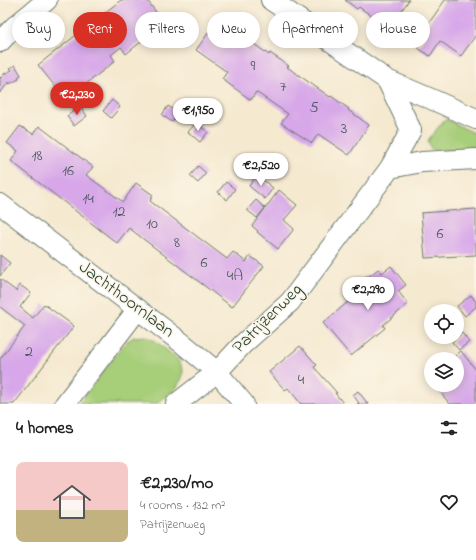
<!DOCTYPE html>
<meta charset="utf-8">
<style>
body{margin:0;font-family:"Indie Flower",sans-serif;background:#f2f2f2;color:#222;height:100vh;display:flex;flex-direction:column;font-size:15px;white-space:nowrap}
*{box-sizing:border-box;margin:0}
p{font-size:13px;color:#767676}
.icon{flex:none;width:22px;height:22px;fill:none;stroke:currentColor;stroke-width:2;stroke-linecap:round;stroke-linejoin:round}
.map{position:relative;height:404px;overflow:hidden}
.drawer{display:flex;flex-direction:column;background:#fff;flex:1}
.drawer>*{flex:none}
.banner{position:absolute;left:12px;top:12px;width:452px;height:36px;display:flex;gap:8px}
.buttons{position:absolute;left:424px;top:304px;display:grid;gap:8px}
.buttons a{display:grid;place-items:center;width:40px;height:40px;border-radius:50%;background:#fff;box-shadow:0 2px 10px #0003;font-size:20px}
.price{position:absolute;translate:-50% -34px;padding:0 9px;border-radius:14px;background:#fff;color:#222;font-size:13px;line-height:26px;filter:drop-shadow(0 1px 2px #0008)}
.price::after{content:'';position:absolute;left:50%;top:24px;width:12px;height:9px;margin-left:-6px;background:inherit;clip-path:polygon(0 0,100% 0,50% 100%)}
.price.on{background:#d93025;color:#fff}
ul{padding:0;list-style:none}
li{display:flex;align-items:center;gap:12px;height:100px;padding:0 16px}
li+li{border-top:1px solid #e0e0e0}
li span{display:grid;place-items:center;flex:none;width:112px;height:80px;border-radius:8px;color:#555}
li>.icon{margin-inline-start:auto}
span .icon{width:48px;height:48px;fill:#fffc;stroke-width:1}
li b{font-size:17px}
h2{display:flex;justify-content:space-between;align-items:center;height:48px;padding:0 16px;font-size:17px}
.pill{padding:0 14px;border-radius:18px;background:#fff;box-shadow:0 2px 10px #0003;font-size:14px;line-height:36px}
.pill.on{background:#d93025;color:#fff}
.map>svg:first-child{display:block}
.green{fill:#a7ce79;stroke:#638656}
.building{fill:#d7a7e9}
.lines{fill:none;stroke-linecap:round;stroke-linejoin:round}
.street-casing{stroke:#6a796b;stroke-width:22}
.street{stroke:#fff;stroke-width:20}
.labels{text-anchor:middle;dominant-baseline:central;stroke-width:3;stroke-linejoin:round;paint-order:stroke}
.number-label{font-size:16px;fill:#4d5861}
.street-label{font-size:18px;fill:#1f3d34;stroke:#fcf5e5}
</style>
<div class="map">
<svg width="476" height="404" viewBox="0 0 476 404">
<rect width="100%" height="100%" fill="#fcf5e5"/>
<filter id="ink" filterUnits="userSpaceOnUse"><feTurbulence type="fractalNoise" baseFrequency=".025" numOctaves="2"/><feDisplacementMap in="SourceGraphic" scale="8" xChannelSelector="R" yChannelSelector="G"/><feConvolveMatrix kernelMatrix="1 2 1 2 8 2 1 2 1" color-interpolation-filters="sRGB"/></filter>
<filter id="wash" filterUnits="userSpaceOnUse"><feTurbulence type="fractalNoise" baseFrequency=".012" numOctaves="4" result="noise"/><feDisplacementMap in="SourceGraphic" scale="16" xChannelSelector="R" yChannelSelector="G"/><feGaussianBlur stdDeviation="0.9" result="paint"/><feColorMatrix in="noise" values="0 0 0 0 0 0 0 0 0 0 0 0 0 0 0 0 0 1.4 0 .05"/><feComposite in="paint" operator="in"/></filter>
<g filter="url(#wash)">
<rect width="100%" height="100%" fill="#f5e9d0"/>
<!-- green -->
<g class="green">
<polygon points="445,119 476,134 476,146 473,148 437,151 430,148 428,142 429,139"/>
<polygon points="145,336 154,340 174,356 180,363 183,370 182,378 175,390 156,404 78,404 126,342 134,337"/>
</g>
<g id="blocks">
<!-- building -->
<g class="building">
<polygon points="121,0 147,0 164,23 126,54 121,47 111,55 115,61 66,100 38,65"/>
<polygon points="345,0 409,0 389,28 359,7 357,9"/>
<polygon points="445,0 476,0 476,35 461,56 440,41 430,56 418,48 428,33 424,30"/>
<polygon points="217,21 238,35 239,33 269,55 270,53 289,66 287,67 330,97 331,96 349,109 348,110 369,125 349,155 318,134 312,143 281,123 288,114 256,92 251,100 222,79 227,72 196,50"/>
<polygon points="15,65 21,75 18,77 19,79 9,84 9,82 0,93 0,77 1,78 4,74 12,70 10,68"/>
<polygon points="112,100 120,107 111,118 103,111"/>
<polygon points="80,106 87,116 74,126 67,116"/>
<polygon points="168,106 179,113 172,122 162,115"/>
<polygon points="196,123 208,132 200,142 188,132"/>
<polygon points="20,126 33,134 39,126 93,167 86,175 123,202 136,183 153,195 150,201 227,259 233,252 246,262 250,256 264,266 232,307 129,228 117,243 11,161 18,151 7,143"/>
<polygon points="198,166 206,173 198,183 190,176"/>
<polygon points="257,175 273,188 265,199 249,186"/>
<polygon points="226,182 235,189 227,200 218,192"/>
<polygon points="279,190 297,205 284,220 294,229 278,249 257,232 258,231 252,226"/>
<polygon points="256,200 265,208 257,218 247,210"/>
<polygon points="476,209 476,255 425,258 421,213"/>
<polygon points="0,255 10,263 0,276"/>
<polygon points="391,266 406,285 398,291 408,304 383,325 385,328 351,356 323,323 367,286 362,280 367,276 368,277 378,269 382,273"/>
<polygon points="0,279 16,291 20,285 31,293 20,307 33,318 44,304 74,326 14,404 0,404 0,359 25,326 0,307"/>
<polygon points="471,295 476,302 476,307 465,316 457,306"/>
<polygon points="462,333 469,342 459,350 452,342"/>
<polygon points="300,346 317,365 314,367 337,393 335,393 343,403 341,404 301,404 288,388 285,390 269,372"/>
<polygon points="461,351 476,370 476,402 473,404 450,404 434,385 457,385 457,359 451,359"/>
<polygon points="358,391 368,404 357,404 359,403 353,395"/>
</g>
</g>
</g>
<g filter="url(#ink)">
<use href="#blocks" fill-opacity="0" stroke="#6a796b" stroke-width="1"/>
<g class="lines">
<defs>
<g id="street">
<polyline points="271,0 387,80 429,98 476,119"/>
<polyline points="0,42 14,27 47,0"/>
<polyline points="387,80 411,130 390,168"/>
<polyline points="0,204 182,343 217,372 244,404"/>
<polyline points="65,404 138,309"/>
<polyline points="176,404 217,372 243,344 290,302 390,168 422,162 476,159"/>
</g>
</defs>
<!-- street casing -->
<use href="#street" class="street-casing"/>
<!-- street -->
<use href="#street" class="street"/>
</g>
</g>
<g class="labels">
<!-- number labels -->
<g class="number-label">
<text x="253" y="66">9</text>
<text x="283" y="87">7</text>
<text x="314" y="108">5</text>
<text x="344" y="129">3</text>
<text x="37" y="156">18</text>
<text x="68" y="171">16</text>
<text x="88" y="199">14</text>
<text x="119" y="212">12</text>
<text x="152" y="224">10</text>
<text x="440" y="234">6</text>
<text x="177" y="243">8</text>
<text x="204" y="263">6</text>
<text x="235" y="276">4A</text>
<text x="29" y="352">2</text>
<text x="301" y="380">4</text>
</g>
<!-- street labels -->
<g class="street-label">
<text transform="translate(126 300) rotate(37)">Jachthoornlaan</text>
<text transform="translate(268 319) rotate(-45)">Patrijzenweg</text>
</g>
</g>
</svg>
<div class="buttons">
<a><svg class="icon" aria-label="locate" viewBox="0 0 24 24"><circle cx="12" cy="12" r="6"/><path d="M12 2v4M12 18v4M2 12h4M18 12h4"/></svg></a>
<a><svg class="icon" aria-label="layers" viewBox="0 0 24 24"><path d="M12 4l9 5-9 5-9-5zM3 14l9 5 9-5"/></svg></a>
</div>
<b class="price on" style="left:77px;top:116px">€2,230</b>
<b class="price" style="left:198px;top:132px">€1,950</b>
<b class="price" style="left:261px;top:187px">€2,520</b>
<b class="price" style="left:368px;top:311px">€2,290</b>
<div class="banner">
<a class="pill">Buy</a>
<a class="pill on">Rent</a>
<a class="pill">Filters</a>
<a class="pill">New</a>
<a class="pill">Apartment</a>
<a class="pill">House</a>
</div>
</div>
<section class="drawer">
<h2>4 homes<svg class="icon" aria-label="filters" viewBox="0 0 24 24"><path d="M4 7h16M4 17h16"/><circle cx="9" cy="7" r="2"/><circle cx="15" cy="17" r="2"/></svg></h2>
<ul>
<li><span style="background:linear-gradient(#f6c9c9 60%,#c2b280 0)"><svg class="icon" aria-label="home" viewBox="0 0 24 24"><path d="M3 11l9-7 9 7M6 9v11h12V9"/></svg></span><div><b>€2,230/mo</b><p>4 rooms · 132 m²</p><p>Patrijzenweg</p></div><svg class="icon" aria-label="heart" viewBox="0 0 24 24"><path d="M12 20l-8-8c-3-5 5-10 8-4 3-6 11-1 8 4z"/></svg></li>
</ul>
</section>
